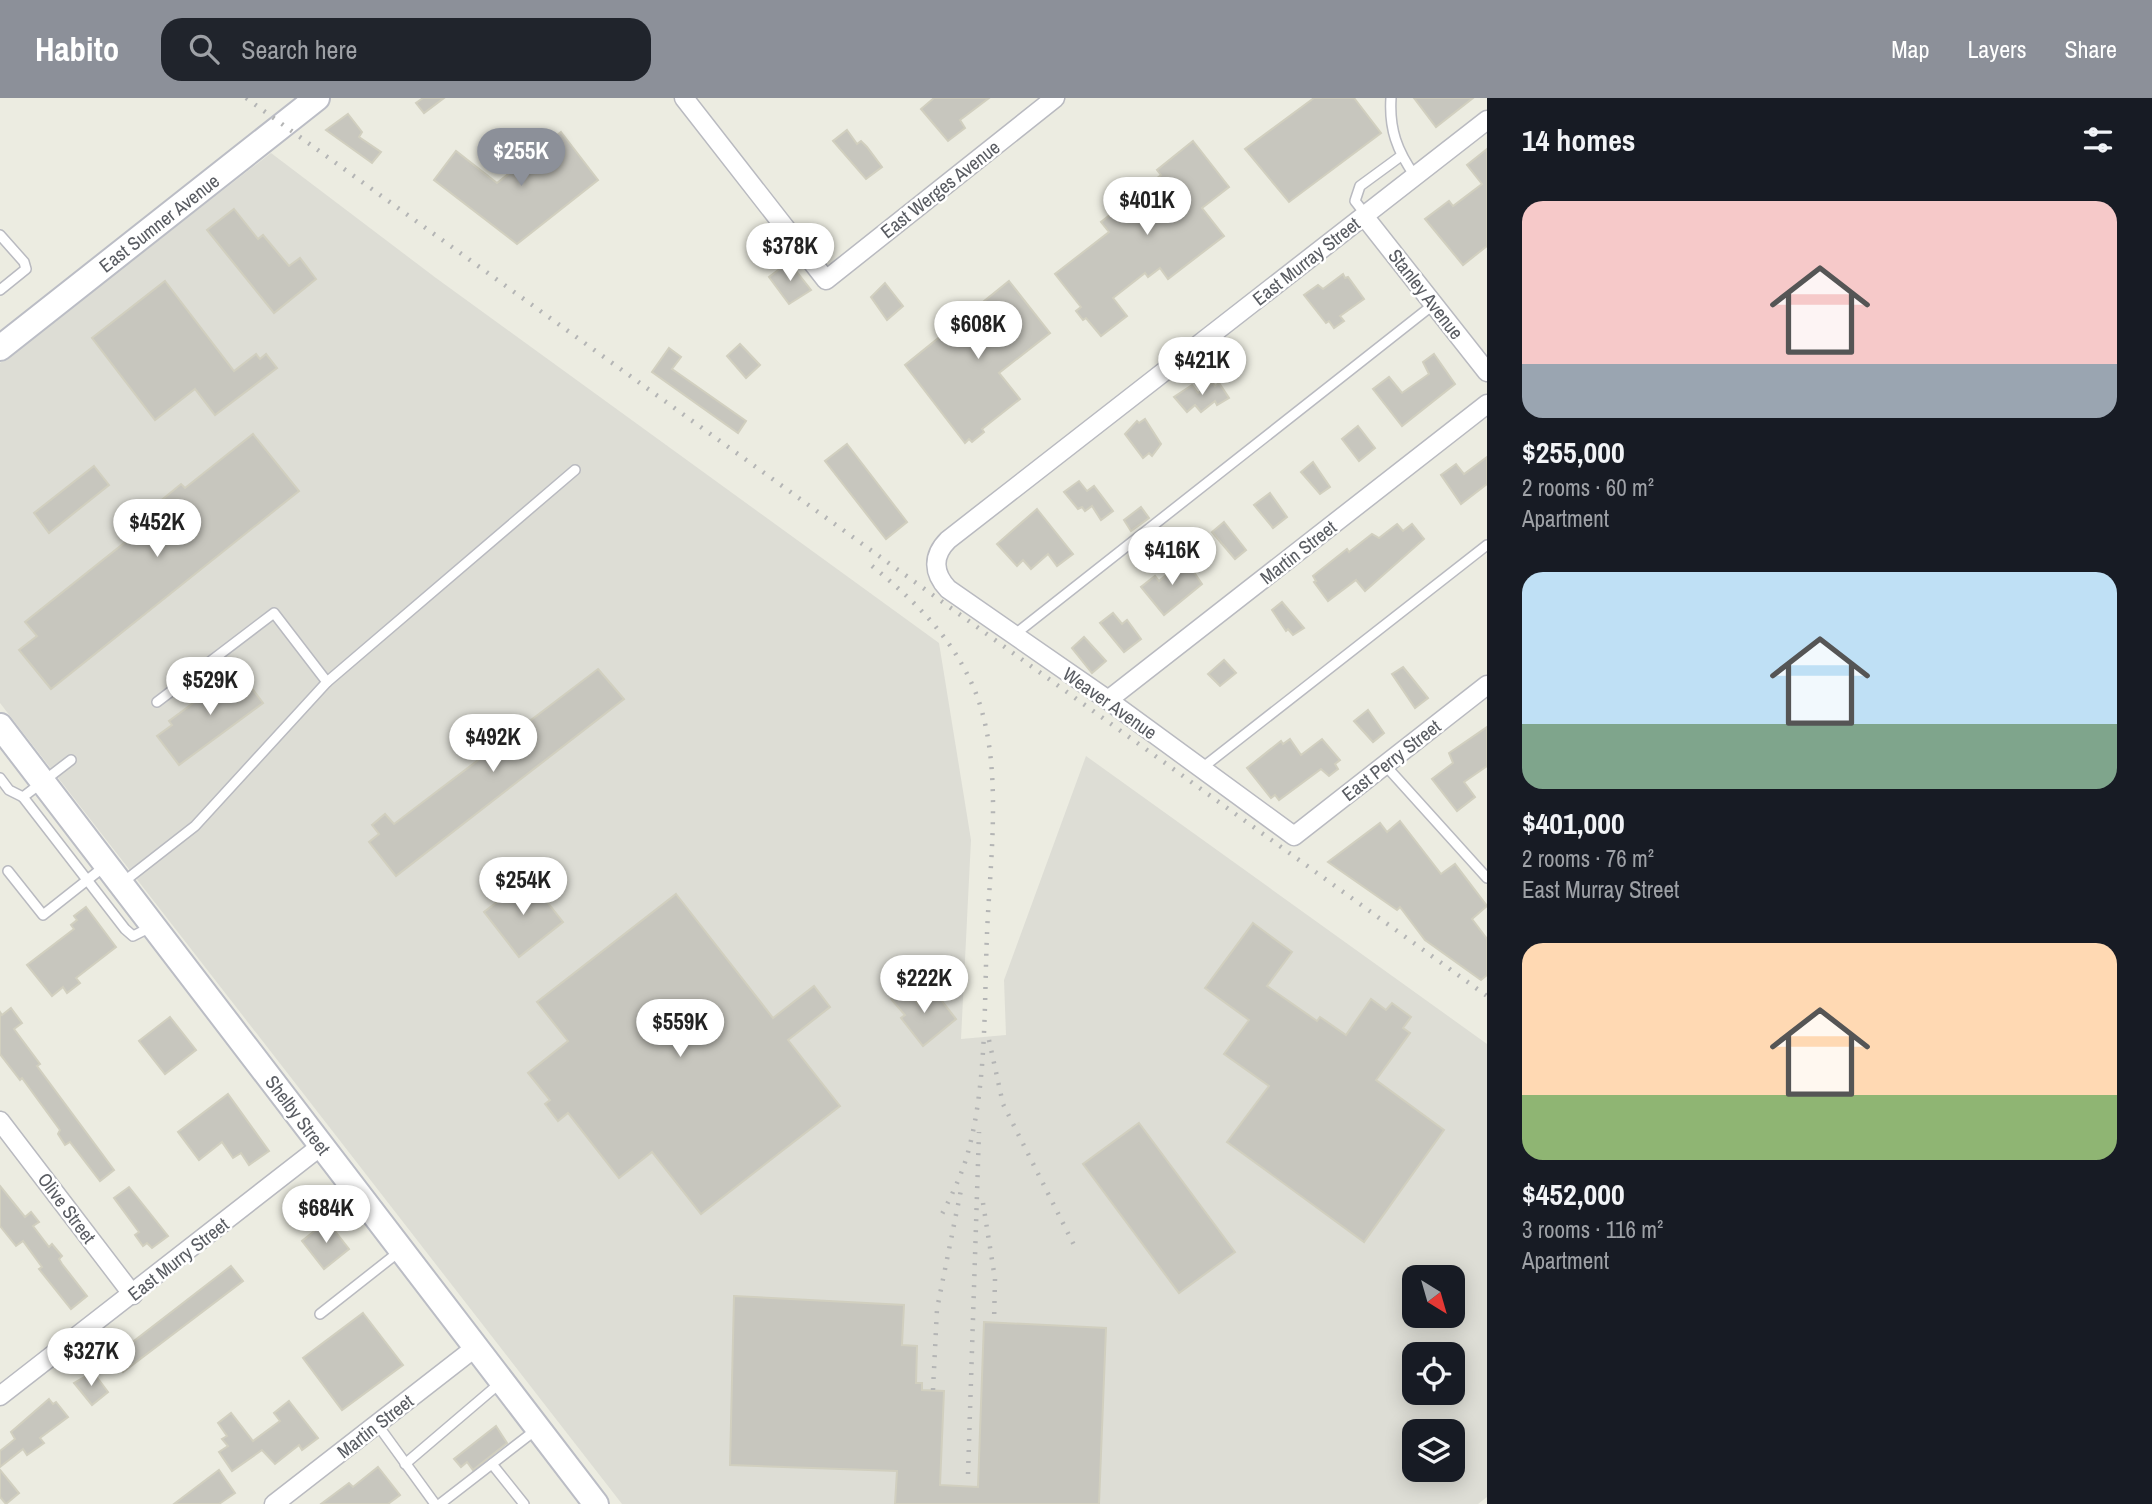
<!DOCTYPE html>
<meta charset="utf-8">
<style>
body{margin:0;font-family:"Archivo Narrow",sans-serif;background:#20242c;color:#f1f3f6;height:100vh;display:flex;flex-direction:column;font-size:26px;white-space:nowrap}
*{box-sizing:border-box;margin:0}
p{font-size:23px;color:#9ea1a6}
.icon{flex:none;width:38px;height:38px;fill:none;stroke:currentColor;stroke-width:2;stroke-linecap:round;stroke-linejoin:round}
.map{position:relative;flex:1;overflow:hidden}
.side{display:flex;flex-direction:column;background:#171b24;width:665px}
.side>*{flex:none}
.needle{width:46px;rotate:143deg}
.buttons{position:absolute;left:1402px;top:1167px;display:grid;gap:14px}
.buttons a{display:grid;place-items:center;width:63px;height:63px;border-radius:14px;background:#171b24;box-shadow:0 4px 18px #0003;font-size:35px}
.price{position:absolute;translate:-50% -60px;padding:0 16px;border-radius:24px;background:#fff;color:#222;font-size:23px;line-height:46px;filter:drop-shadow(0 2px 4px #0008)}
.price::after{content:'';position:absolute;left:50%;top:42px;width:21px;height:16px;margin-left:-10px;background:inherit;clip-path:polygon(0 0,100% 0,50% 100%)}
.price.current{background:#8c9099;color:#fff}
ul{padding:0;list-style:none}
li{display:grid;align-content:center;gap:14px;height:371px;padding:0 35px}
li span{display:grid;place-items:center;height:217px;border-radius:21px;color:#555}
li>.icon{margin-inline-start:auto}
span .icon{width:126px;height:126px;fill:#fffc;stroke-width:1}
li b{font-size:30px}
h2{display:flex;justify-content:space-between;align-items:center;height:84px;padding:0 35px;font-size:30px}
header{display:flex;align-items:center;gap:42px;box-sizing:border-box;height:98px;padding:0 35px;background:#8c9099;color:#fff}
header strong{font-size:33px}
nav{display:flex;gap:38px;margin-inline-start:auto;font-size:24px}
.search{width:490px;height:63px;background:#20242c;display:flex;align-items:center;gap:18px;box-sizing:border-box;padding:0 24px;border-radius:21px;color:#9ea1a6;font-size:26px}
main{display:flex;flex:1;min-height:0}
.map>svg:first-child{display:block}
.industrial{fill:#ddddd5;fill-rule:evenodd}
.building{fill:#c7c6be;stroke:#d1cfbf;stroke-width:2}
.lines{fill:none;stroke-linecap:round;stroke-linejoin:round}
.lane-casing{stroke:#b9bac0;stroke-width:12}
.street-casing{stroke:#b9bac0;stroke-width:21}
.secondary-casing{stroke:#bbbdc5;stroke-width:28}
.lane{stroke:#fff;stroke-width:9}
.street{stroke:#fff;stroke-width:18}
.secondary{stroke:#fff;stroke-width:24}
.rail{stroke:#b4b5b5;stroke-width:4.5;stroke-dasharray:2 9;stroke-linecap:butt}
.labels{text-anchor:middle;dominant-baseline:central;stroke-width:5;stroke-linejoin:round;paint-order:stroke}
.street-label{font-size:19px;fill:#595c62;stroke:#fff}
</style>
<header>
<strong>Habito</strong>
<div class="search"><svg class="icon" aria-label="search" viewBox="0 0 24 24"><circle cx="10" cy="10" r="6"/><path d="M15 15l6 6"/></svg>Search here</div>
<nav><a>Map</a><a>Layers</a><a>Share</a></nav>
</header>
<main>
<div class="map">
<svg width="1487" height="1406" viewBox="0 0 1487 1406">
<rect width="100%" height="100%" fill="#ecece1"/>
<!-- industrial -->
<path class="industrial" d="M 271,55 L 436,180 L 939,545 L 971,742 L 961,941 L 1006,937 L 1004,882 L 1086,658 L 1487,946 L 1487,1399 L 1478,1406 L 622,1406 L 0,605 L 0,265 ZM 1414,1180 L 1452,1180 L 1452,1218 L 1414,1218 ZM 1414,1256 L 1452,1256 L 1452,1295 L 1414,1295 ZM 1414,1334 L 1452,1334 L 1452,1372 L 1414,1372 Z"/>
<!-- building -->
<g class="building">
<polygon points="423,0 444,0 424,15 416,5"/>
<polygon points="934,0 989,0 960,22 965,30 948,43 921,11"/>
<polygon points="1314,0 1354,0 1381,35 1289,104 1245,51"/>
<polygon points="1414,0 1473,0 1436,29"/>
<polygon points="348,16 362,34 359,39 381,54 372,65 326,32"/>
<polygon points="847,32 857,46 861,43 867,49 882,69 866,81 833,43"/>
<polygon points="561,34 598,82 517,146 434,82 456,53 497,85"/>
<polygon points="1193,43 1229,89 1202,110 1224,138 1168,181 1160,170 1148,179 1145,175 1113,200 1127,218 1101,238 1086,220 1083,222 1076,213 1081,209 1055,176 1109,134 1101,124 1161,77 1157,72"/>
<polygon points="1487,51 1487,148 1463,167 1425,121 1449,103 1453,108 1482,86 1467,67"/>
<polygon points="234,111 258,141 263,137 289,168 300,160 316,181 274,215 207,132"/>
<polygon points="789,164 811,192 789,206 769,179"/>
<polygon points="1343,176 1345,180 1348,179 1364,201 1340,218 1344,223 1334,230 1329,223 1326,225 1304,197 1318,187 1323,191"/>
<polygon points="165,183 234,273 256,256 260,261 266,256 277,270 215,317 195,291 155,322 92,240"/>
<polygon points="1009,183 1050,235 999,275 1020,301 982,331 984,334 972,344 969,341 965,345 905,267"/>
<polygon points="885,185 903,208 887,222 871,199"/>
<polygon points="740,246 760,267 746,280 727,258"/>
<polygon points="669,250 681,259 672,271 746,323 738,335 652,274"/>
<polygon points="1434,256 1455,286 1402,328 1373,291 1389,279 1402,295 1429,276 1423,264"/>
<polygon points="1213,285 1215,288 1219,285 1229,300 1217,307 1215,303 1201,314 1195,307 1187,314 1174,299 1192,287 1198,295"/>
<polygon points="1145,321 1161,346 1152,358 1149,355 1143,360 1125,336 1137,323 1139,325"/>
<polygon points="1358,328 1375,350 1359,363 1342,341"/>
<polygon points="253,336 299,393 51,591 19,552 37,538 25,524 158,418 152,410 181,386 185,390"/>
<polygon points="847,346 907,424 886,441 825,363"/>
<polygon points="1487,359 1487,386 1461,406 1441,377 1456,366 1464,376"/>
<polygon points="1313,364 1330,389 1320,396 1301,374"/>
<polygon points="94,368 109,387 49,435 34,415"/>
<polygon points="1079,383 1087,393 1094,388 1113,413 1101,422 1092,408 1085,413 1082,409 1078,411 1064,394"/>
<polygon points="1270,395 1287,419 1273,430 1254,407"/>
<polygon points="1141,409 1149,420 1131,433 1124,422"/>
<polygon points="1037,411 1073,456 1057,468 1048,456 1031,471 1023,462 1017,468 997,446"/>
<polygon points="1224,424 1246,452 1235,461 1212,434"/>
<polygon points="1397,426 1403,433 1412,426 1424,441 1365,493 1356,482 1328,503 1314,484 1316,483 1313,478 1347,451 1349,454 1372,436 1379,440"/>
<polygon points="1185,461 1202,486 1164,517 1141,489 1155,478 1159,483"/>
<polygon points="1282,504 1304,530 1293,537 1288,531 1286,533 1272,512"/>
<polygon points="1113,515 1122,526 1127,522 1141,541 1124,554 1100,525"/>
<polygon points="1084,539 1106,563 1092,575 1072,550"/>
<polygon points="1224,562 1236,575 1220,588 1208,576"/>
<polygon points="1403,569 1428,600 1415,610 1392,576"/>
<polygon points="598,571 624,601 396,778 369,744 379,736 372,727 385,716 394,726"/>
<polygon points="238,572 263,605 179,667 157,638 172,627 169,623"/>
<polygon points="1368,612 1384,635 1373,644 1354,623"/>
<polygon points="1487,629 1487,668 1464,684 1475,699 1457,713 1432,681 1453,665 1449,655"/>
<polygon points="1290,641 1301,657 1322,641 1340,662 1335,666 1338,671 1329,678 1321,671 1279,702 1275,697 1271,700 1247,670 1281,643 1283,646"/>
<polygon points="1400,723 1441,776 1455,766 1487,808 1472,821 1487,841 1487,877 1481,882 1425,842 1400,809 1397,812 1328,764 1380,725 1387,734"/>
<polygon points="528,780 563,824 519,859 484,814"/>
<polygon points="676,796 773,920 814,888 830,909 788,942 840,1008 701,1116 652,1054 619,1080 568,1015 558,1023 545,1006 550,1002 528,975 568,943 537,904"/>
<polygon points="86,809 116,849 76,880 80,885 67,895 63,889 52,898 27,867 74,831 71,827 77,822 74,818"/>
<polygon points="1253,825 1292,854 1267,888 1317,923 1320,919 1346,937 1371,901 1386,912 1392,905 1411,919 1403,930 1410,935 1376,982 1444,1032 1364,1144 1227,1044 1269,988 1224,956 1249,922 1205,890"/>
<polygon points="905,890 918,906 934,893 956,921 923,948 901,920 905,917 891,901"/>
<polygon points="11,910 22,925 14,931 40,966 37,968 114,1072 100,1083 70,1044 65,1047 58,1036 60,1032 22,980 20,982 0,956 0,914 2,917"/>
<polygon points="170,919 196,952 165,976 139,943"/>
<polygon points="228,996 269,1053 249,1067 241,1055 233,1060 222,1044 199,1062 178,1034"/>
<polygon points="1139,1025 1235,1154 1179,1195 1083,1066"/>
<polygon points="0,1088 25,1119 31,1114 39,1124 33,1128 49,1149 52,1146 62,1158 59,1161 62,1166 87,1198 71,1211 39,1171 42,1169 23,1143 16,1148 0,1128"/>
<polygon points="129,1089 168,1138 152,1150 147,1145 143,1148 135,1137 139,1134 114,1100"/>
<polygon points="327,1123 349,1151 324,1171 302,1143"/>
<polygon points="231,1168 243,1183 123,1274 112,1260"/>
<polygon points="734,1198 904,1207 902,1247 917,1248 916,1285 922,1285 922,1292 944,1293 940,1387 978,1389 984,1224 1106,1230 1099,1406 895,1406 897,1373 730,1367"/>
<polygon points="363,1215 403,1267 342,1312 303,1260"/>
<polygon points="93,1274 108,1294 92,1307 74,1285"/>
<polygon points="49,1301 53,1306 56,1304 68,1319 40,1340 44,1345 27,1357 23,1351 0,1369 0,1353 15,1341 11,1334"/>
<polygon points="289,1303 318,1340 302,1352 299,1347 275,1366 262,1352 232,1373 219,1354 228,1348 222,1341 227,1338 218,1325 231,1315 253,1343 280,1323 274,1315"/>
<polygon points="496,1328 507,1345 473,1372 467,1364 461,1369 454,1361"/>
<polygon points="378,1369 400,1397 388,1406 321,1406 349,1385 353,1389"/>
<polygon points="0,1372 19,1395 6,1406 0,1399"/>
<polygon points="219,1372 235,1395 219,1406 174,1406"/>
</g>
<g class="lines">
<defs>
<g id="lane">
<path d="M 1391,0 C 1389,31 1397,53 1415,78"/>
<polyline points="1366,117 1355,103 1360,88 1401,58"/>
<polyline points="0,137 24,164 26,171 0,192"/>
<polyline points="1014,537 1434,206"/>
<polyline points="327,584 575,372"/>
<polyline points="71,662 23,699 125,831 133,838 151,829"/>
<polyline points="1385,667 1487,780"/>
<polyline points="1202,670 1487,447"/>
<polyline points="0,680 9,692 23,699"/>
<polyline points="8,773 43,817 105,768"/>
<polyline points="122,785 195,728 327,584 274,515 157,604"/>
<polyline points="320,1216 400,1153"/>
<polyline points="377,1326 435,1406"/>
<polyline points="405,1366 500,1285"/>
<polyline points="492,1366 524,1406"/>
<polyline points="440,1406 537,1331"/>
</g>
<g id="street">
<polyline points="684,0 826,182 1055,0"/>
<path d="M 1487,22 L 948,442 C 932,458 933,475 948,491 L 1108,602 L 1294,738 L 1487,587"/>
<polyline points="1364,118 1487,274"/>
<polyline points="1108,602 1487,306"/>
<polyline points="0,1023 133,1197"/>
<polyline points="0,1298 321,1048"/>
<polyline points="274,1406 476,1249"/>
</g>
<g id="secondary">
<polyline points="0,250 317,0"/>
<polyline points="0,628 596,1406"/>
</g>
</defs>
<!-- lane casing -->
<use href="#lane" class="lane-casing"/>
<!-- street casing -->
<use href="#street" class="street-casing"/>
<!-- secondary casing -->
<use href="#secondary" class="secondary-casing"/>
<!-- lane -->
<use href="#lane" class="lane"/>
<!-- street -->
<use href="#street" class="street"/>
<!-- secondary -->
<use href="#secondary" class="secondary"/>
<!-- rail -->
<g class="rail">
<polyline points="246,0 1487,898"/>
<path d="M 872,468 C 916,504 953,540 975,593 C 1004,665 990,760 987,836 C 984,908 987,987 967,1058 C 961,1078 952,1097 942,1116"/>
<polyline points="989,942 1003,1006 1074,1147"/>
<polyline points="983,1105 995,1181 994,1225"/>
<polyline points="933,1292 937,1211 961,1092"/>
<polyline points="968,1376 979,1034"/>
</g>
</g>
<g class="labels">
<!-- street labels -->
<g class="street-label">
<text transform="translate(940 91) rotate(-38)">East Werges Avenue</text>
<text transform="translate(159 125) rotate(-38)">East Sumner Avenue</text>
<text transform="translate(1306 163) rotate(-38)">East Murray Street</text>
<text transform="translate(1426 196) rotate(52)">Stanley Avenue</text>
<text transform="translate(1298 454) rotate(-38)">Martin Street</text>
<text transform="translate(1110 605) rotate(35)">Weaver Avenue</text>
<text transform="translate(1391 662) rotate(-38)">East Perry Street</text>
<text transform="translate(298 1017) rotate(53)">Shelby Street</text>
<text transform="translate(67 1110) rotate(53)">Olive Street</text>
<text transform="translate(178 1161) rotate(-38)">East Murry Street</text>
<text transform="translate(375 1328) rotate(-38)">Martin Street</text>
</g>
</g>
</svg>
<div class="buttons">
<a><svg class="needle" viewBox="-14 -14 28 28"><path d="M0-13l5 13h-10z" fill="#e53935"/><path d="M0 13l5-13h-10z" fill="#9ea1a6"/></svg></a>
<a><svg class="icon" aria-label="locate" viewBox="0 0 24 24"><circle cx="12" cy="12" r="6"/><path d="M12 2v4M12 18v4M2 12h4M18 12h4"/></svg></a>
<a><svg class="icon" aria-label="layers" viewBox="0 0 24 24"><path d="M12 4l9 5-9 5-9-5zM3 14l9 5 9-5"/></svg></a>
</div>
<b class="price current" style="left:521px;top:90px">$255K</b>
<b class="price" style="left:1147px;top:139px">$401K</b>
<b class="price" style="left:790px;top:185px">$378K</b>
<b class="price" style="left:978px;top:263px">$608K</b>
<b class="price" style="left:1202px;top:299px">$421K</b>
<b class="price" style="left:157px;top:461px">$452K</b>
<b class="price" style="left:1172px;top:489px">$416K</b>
<b class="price" style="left:210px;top:619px">$529K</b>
<b class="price" style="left:493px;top:676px">$492K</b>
<b class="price" style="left:523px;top:819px">$254K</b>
<b class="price" style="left:924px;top:917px">$222K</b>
<b class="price" style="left:680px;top:961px">$559K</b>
<b class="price" style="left:326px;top:1147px">$684K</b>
<b class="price" style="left:91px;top:1290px">$327K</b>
</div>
<section class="side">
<h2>14 homes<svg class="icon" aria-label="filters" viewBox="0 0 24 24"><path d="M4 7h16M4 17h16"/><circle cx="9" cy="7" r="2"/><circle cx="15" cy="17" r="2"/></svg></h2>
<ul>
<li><span style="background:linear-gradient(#f6c9c9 75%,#9aa5b1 0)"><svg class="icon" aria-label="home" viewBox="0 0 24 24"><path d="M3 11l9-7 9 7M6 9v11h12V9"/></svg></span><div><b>$255,000</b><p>2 rooms · 60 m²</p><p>Apartment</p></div></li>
<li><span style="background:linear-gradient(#bfe0f5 70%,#7fa58c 0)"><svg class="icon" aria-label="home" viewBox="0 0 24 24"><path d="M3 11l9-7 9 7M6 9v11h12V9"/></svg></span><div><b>$401,000</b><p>2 rooms · 76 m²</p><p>East Murray Street</p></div></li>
<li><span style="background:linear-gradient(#ffd9b3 70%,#8fb573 0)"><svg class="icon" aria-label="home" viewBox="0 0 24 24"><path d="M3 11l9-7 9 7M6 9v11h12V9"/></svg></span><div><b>$452,000</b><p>3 rooms · 116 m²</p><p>Apartment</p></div></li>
</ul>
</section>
</main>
